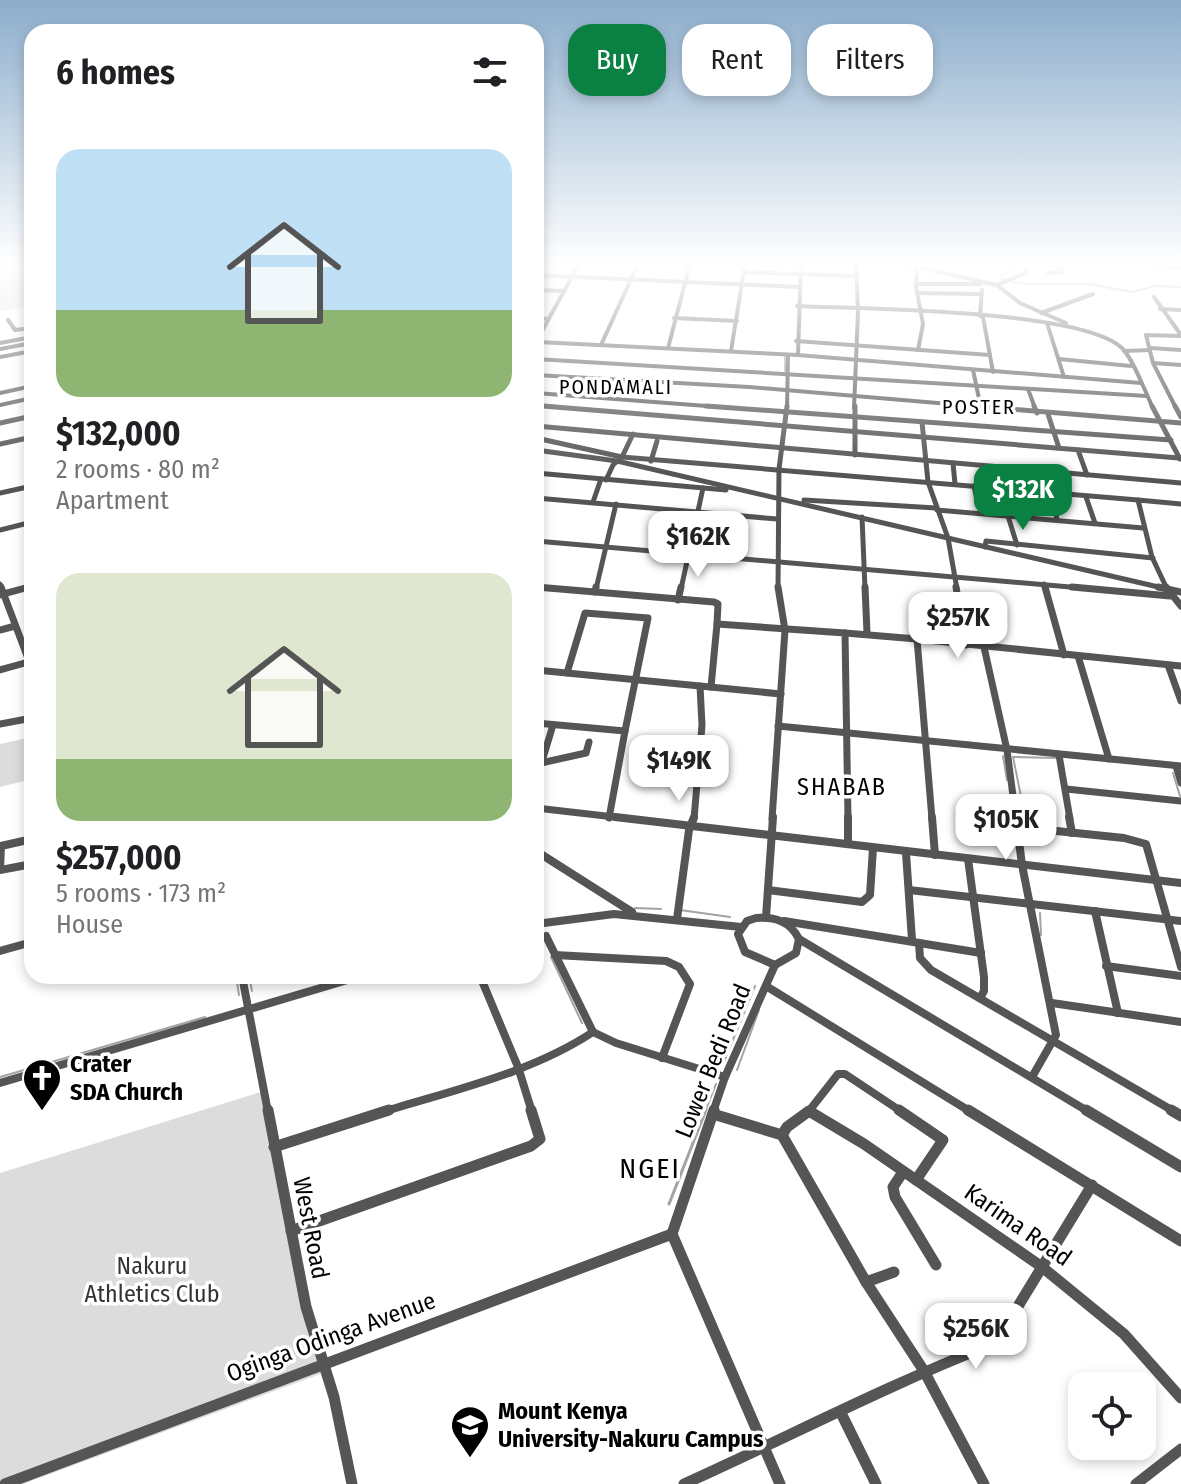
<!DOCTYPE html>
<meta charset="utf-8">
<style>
body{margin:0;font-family:"Fira Sans Condensed",sans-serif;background:#f6f6f6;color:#202124;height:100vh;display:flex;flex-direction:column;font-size:30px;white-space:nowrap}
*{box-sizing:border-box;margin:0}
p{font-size:26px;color:#757577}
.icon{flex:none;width:44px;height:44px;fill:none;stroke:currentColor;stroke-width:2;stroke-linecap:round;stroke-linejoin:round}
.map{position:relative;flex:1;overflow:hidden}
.side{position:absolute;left:24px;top:24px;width:520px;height:960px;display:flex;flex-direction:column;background:#fff;border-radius:24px;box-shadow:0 4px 12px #0003}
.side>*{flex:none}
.top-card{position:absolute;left:568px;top:24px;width:492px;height:72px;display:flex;gap:16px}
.buttons{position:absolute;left:1068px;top:1372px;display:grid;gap:16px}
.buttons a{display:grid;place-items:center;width:88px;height:88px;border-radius:16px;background:#fff;box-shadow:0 4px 12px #0003;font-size:40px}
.price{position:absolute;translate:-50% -68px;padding:0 18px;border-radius:16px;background:#fff;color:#222;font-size:26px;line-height:52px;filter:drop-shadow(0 2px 4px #0008)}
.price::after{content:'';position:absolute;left:50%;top:48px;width:24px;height:18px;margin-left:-12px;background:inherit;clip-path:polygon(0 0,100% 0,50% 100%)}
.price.active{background:#0b8043;color:#fff}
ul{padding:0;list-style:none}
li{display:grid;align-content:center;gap:16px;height:424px;padding:0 32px}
li span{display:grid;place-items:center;height:248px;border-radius:24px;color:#555}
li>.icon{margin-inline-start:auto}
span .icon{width:144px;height:144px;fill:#fffc;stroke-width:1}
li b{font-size:34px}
h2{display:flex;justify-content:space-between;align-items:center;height:96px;padding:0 32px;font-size:34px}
.pill{padding:0 28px;border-radius:24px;background:#fff;box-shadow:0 4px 12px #0003;font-size:28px;line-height:72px}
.pill.active{background:#0b8043;color:#fff}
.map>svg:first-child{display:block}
.green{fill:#dcdcdc}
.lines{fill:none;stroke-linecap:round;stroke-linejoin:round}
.stream-far1{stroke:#a3a3a3;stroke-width:2}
.stream{stroke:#a3a3a3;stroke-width:3}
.minor-far4{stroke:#555;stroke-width:4}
.minor-far3{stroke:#555;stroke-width:5}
.minor-far2{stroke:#555;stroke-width:7}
.minor-far1{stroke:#555;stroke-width:8}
.minor{stroke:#555;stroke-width:11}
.labels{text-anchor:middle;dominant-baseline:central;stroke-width:7;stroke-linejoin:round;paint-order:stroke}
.far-quarter-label{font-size:20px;letter-spacing:2px;fill:#000;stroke:#fff}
.quarter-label{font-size:24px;letter-spacing:2px;fill:#000;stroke:#fff}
.near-street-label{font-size:24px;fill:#000;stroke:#fff}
.near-poi-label{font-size:24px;font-weight:bold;fill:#000;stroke:#fff;text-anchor:start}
.near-park-label{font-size:24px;fill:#333;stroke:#fff}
.near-quarter-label{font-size:28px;letter-spacing:2px;fill:#000;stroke:#fff}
</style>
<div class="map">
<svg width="1181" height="1484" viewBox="0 0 1181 1484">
<rect width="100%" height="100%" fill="#fff"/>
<!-- green -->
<g class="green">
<polygon points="0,264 32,264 32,305 0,311"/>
<polygon points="32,737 32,779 0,787 0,744"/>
<polygon points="264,1091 326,1372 23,1484 0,1484 0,1173"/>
</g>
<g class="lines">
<!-- stream-far1 -->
<g class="stream-far1">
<polyline points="1019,264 999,279 1026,284 1089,284 1133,292 1155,286 1181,287"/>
<polyline points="785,357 785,371"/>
<polyline points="1003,756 1007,780"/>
<polyline points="1173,773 1180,796"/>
<polyline points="536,791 537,787"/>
<polyline points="1024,811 1013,757 1056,758"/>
<polyline points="635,908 661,909"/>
<polyline points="680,910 730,917"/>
<polyline points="1040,913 1041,935"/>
<polyline points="551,957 582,1023"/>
<polyline points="236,976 239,995"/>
<polyline points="249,976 252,991"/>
<polyline points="363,979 373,976"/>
<polyline points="723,1064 755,986"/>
<polyline points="737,1070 759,1010"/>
<polyline points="0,1077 205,1017"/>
<polyline points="705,1112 716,1084"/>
</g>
<!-- stream -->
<polyline class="stream" points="669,1204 706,1110"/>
<!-- minor-far4 -->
<g class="minor-far4">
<polyline points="721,264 745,265"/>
<polyline points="904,264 997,285"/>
<polyline points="1031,264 1023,274 997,285 1020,303 1066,323"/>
<polyline points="1140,264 1181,268"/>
<polyline points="917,269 916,286 923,324 918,350"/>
<polyline points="743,272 857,276"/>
<polyline points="1048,273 1063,272 1057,264"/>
<polyline points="536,275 799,287"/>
<polyline points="916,284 981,284"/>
<polyline points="536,290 565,291"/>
<polyline points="917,293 981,294"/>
<polyline points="1154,297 1181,335"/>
<path d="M 797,306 C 860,309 1081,309 1122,348 C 1134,360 1145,392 1153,408"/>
<polyline points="1160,309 1181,310"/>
<polyline points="29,312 32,317"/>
<polyline points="1041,313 1093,294"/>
<polyline points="980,316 982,290"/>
<polyline points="983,317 993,372"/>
<polyline points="536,318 548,319"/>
<polyline points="674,318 737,321"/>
<polyline points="8,320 15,330 32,328"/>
<polyline points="1047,323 1064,377"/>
<polyline points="796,341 990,355"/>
<polyline points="536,342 579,264"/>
<polyline points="0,343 32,337"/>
<polyline points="601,345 638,264"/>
<polyline points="536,346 538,342 798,355 1141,383"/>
<polyline points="668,348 690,264"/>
<polyline points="1151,348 1181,350"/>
<polyline points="0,349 32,343"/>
<polyline points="731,351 745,264"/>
<polyline points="1124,351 1150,350"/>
<polyline points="798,355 801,264"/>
<polyline points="0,357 32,351"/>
<polyline points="536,359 1147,396"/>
<polyline points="1059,359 1131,366"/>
<polyline points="1153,363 1181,365"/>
<polyline points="973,370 981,408"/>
<polyline points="536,375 749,387 996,408"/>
<polyline points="1028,389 1035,408"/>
<polyline points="0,393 32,386"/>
<polyline points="536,393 733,408"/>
<polyline points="0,405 32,398"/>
<polyline points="536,405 567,408"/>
<polyline points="787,408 788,355"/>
<polyline points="854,408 858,312 856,264"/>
<polyline points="1176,408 1153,363 1146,335 1181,336"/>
</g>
<!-- minor-far3 -->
<g class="minor-far3">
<polyline points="543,406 1179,458"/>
<polyline points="706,406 1171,440"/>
<polyline points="855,406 855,455"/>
<polyline points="972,406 1181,423"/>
<polyline points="1034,406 1037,413"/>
<polyline points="1152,406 1180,459"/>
<polyline points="1175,406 1181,417"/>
<polyline points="1048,414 1059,448"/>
<polyline points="922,422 928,482 948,538 957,589"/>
<polyline points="0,423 32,416"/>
<polyline points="536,426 1181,483"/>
<polyline points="536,438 622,457 633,434"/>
<polyline points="0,444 32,437"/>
<polyline points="536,450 617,461 1167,589"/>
<polyline points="1078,450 1087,475"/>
<polyline points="651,461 657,441"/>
<polyline points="953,463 955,484"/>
<polyline points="1043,471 1049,492"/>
<polyline points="536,473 726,490"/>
<polyline points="606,480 613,465 622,457 1138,500"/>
<polyline points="974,486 977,500"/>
<polyline points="0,493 32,486"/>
<polyline points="1086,497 1095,523"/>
<polyline points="536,498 777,519"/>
<polyline points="804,500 936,508"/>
<polyline points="593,502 601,479"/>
<polyline points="1054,502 1057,520"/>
<polyline points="937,510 1143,528"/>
<polyline points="1008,516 1017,545"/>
<polyline points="862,517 865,589"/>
<polyline points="0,530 32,522"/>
<polyline points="536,541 1093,589"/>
<polyline points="985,547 986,541 1153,558"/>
<polyline points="0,584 2,589"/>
<polyline points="1044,584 1045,589"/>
<polyline points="536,587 557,589"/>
<polyline points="22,589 32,586"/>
<polyline points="596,589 616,504"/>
<polyline points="681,589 703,488"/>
<polyline points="778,589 779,469 787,406"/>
<polyline points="1167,589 1152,557 1138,500 1181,504"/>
</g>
<!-- minor-far2 -->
<g class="minor-far2">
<polyline points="1,587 32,669"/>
<polyline points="536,587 714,602 718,604 717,624"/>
<polyline points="865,587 867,633"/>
<polyline points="956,587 966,645"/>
<polyline points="1045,587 1064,655"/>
<polyline points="1072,587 1170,596"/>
<polyline points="1158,587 1181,592"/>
<polyline points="1166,587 1181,606"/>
<polyline points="595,592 596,587"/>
<polyline points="0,595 29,587"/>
<polyline points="678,600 681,587"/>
<polyline points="0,630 15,626"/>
<polyline points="845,633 917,639"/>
<polyline points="984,647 1007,750 1016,819"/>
<polyline points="1078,656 1109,759"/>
<polyline points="1168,665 1181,701"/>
<polyline points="0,670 32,661"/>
<polyline points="536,670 781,694"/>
<polyline points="567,673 585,613 648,618 625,731"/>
<polyline points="711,687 717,624 845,633 848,819"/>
<polyline points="536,723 625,731 609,818"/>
<polyline points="0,724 32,718"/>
<polyline points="778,726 1181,766"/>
<polyline points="1059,755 1070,819"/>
<polyline points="541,763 586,753 589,742"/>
<polyline points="1176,766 1181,783"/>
<polyline points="536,781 553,725"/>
<polyline points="1066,789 1181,801"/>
<polyline points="536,808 632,819"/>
<polyline points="694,819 702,725 700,686"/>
<polyline points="772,819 785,630 778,587"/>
<polyline points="932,819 917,639 1181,666"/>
</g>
<!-- minor-far1 -->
<g class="minor-far1">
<polyline points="615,817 1181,883"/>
<polyline points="932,817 935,855"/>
<polyline points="1016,817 1022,865 1056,1035 1032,1077"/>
<polyline points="1069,817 1072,833"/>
<polyline points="1018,827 1124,838 1146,844 1181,967"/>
<polyline points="848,844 848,817"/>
<polyline points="536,851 632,912"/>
<polyline points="906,853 912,940"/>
<polyline points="968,859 984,977 984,991 980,998"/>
<polyline points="0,869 1,846 32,839"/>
<polyline points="0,870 32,864"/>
<polyline points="768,890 862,902 870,895 873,848"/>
<polyline points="909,890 1181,921"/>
<polyline points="1095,911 1118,1013"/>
<polyline points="766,917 773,817"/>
<path d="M 756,918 C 775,917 790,921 799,939 L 796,953 L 775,965 L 745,952 L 738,934 L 747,921 Z"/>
<polyline points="677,919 689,830 694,817"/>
<polyline points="784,921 981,953"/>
<polyline points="536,924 614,914 741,927"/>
<polyline points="546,936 593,1032 616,1043 725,1077"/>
<polyline points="799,939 1089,1112"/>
<polyline points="919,943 920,958 931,970 1175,1112"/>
<polyline points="0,951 32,942"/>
<polyline points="555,955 666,961 679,967 690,984 662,1058"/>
<polyline points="1106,966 1181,976"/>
<polyline points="242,976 268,1112"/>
<polyline points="480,976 518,1067 532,1112"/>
<polyline points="766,986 971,1112"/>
<polyline points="1052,1003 1181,1022"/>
<polyline points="0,1083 361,976"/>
<polyline points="809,1111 838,1074 845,1074 902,1112"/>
<path d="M 383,1112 C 453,1090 531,1073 593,1032"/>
<polyline points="713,1112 725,1077 775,965"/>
<polyline points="807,1112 811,1112"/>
</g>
<!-- minor -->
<g class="minor">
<polyline points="268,1110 306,1307 334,1397 352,1484"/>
<polyline points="714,1110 672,1234 780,1484"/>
<polyline points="899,1110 943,1140 916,1180"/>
<polyline points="968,1110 1181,1241"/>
<polyline points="1086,1110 1181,1167"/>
<polyline points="1171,1110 1181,1116"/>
<polyline points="713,1114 782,1135 866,1282 894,1272"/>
<polyline points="782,1135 787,1127 809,1111 864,1144 1042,1267 1124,1334 1181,1398"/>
<polyline points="274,1147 389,1110"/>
<polyline points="903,1172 893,1187 895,1197 936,1265"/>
<polyline points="291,1231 531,1146 540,1139 531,1110"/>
<polyline points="866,1282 924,1371 984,1484"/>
<polyline points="841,1413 876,1484"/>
<polyline points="5,1484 672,1234"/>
<path d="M 684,1484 C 786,1438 886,1386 990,1345 L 998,1339 L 1092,1185"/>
<polyline points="1136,1484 1181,1449"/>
</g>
</g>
<!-- sky -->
<linearGradient id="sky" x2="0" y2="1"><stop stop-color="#8cadcc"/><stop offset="0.56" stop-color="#fff"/><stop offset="1" stop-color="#fff" stop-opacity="0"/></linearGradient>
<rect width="1181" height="472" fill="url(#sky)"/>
<!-- icons -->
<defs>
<symbol id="church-pin" viewBox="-11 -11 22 30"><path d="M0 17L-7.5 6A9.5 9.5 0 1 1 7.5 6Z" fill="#000" stroke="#fff"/><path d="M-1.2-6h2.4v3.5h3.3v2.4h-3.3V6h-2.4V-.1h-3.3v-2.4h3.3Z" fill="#fff"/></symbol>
<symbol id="university-pin" viewBox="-11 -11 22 30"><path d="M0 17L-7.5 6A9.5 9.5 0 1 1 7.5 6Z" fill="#000" stroke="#fff"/><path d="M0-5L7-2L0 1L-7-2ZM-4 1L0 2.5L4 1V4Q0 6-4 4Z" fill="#fff"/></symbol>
</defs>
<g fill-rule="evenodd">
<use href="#church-pin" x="20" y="1056" width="44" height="60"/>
<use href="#university-pin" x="448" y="1403" width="44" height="60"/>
</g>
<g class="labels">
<!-- far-quarter labels -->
<g class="far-quarter-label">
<text x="616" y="387">PONDAMALI</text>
<text x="979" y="407">POSTER</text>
</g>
<!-- quarter labels -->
<g class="quarter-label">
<text x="842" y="787">SHABAB</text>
</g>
<!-- near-street labels -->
<g class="near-street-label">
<text transform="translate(713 1061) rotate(-68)">Lower Bedi Road</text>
<text transform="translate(1018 1225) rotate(35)">Karima Road</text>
<text transform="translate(311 1228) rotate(79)">West Road</text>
<text transform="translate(331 1337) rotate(-20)">Oginga Odinga Avenue</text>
</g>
<!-- near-poi labels -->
<g class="near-poi-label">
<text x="70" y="1064">Crater<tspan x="70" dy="28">SDA Church</tspan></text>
<text x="498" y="1411">Mount Kenya<tspan x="498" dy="28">University-Nakuru Campus</tspan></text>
</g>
<!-- near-park labels -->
<g class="near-park-label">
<text x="152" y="1266">Nakuru<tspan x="152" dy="28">Athletics Club</tspan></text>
</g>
<!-- near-quarter labels -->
<g class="near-quarter-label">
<text x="650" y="1168">NGEI</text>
</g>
</g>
</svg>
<div class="buttons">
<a><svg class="icon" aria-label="locate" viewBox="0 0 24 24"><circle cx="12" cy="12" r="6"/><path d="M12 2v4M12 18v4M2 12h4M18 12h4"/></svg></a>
</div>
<b class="price active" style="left:1023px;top:532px">$132K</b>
<b class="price" style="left:698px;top:579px">$162K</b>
<b class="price" style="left:958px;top:660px">$257K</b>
<b class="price" style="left:679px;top:803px">$149K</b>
<b class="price" style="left:1006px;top:862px">$105K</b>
<b class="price" style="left:976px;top:1371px">$256K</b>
<div class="top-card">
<a class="pill active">Buy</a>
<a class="pill">Rent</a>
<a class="pill">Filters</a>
</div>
<section class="side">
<h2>6 homes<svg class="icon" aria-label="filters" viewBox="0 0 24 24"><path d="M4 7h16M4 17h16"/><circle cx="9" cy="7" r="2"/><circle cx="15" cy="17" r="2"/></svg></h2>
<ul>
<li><span style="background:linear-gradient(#bfe0f5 65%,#8fb573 0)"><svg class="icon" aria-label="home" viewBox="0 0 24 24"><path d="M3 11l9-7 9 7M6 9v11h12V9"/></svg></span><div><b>$132,000</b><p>2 rooms · 80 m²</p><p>Apartment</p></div></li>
<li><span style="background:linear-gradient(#dfe7d0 75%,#8fb573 0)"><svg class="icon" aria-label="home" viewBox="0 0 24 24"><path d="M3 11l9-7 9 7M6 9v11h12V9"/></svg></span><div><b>$257,000</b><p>5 rooms · 173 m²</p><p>House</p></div></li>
</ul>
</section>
</div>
